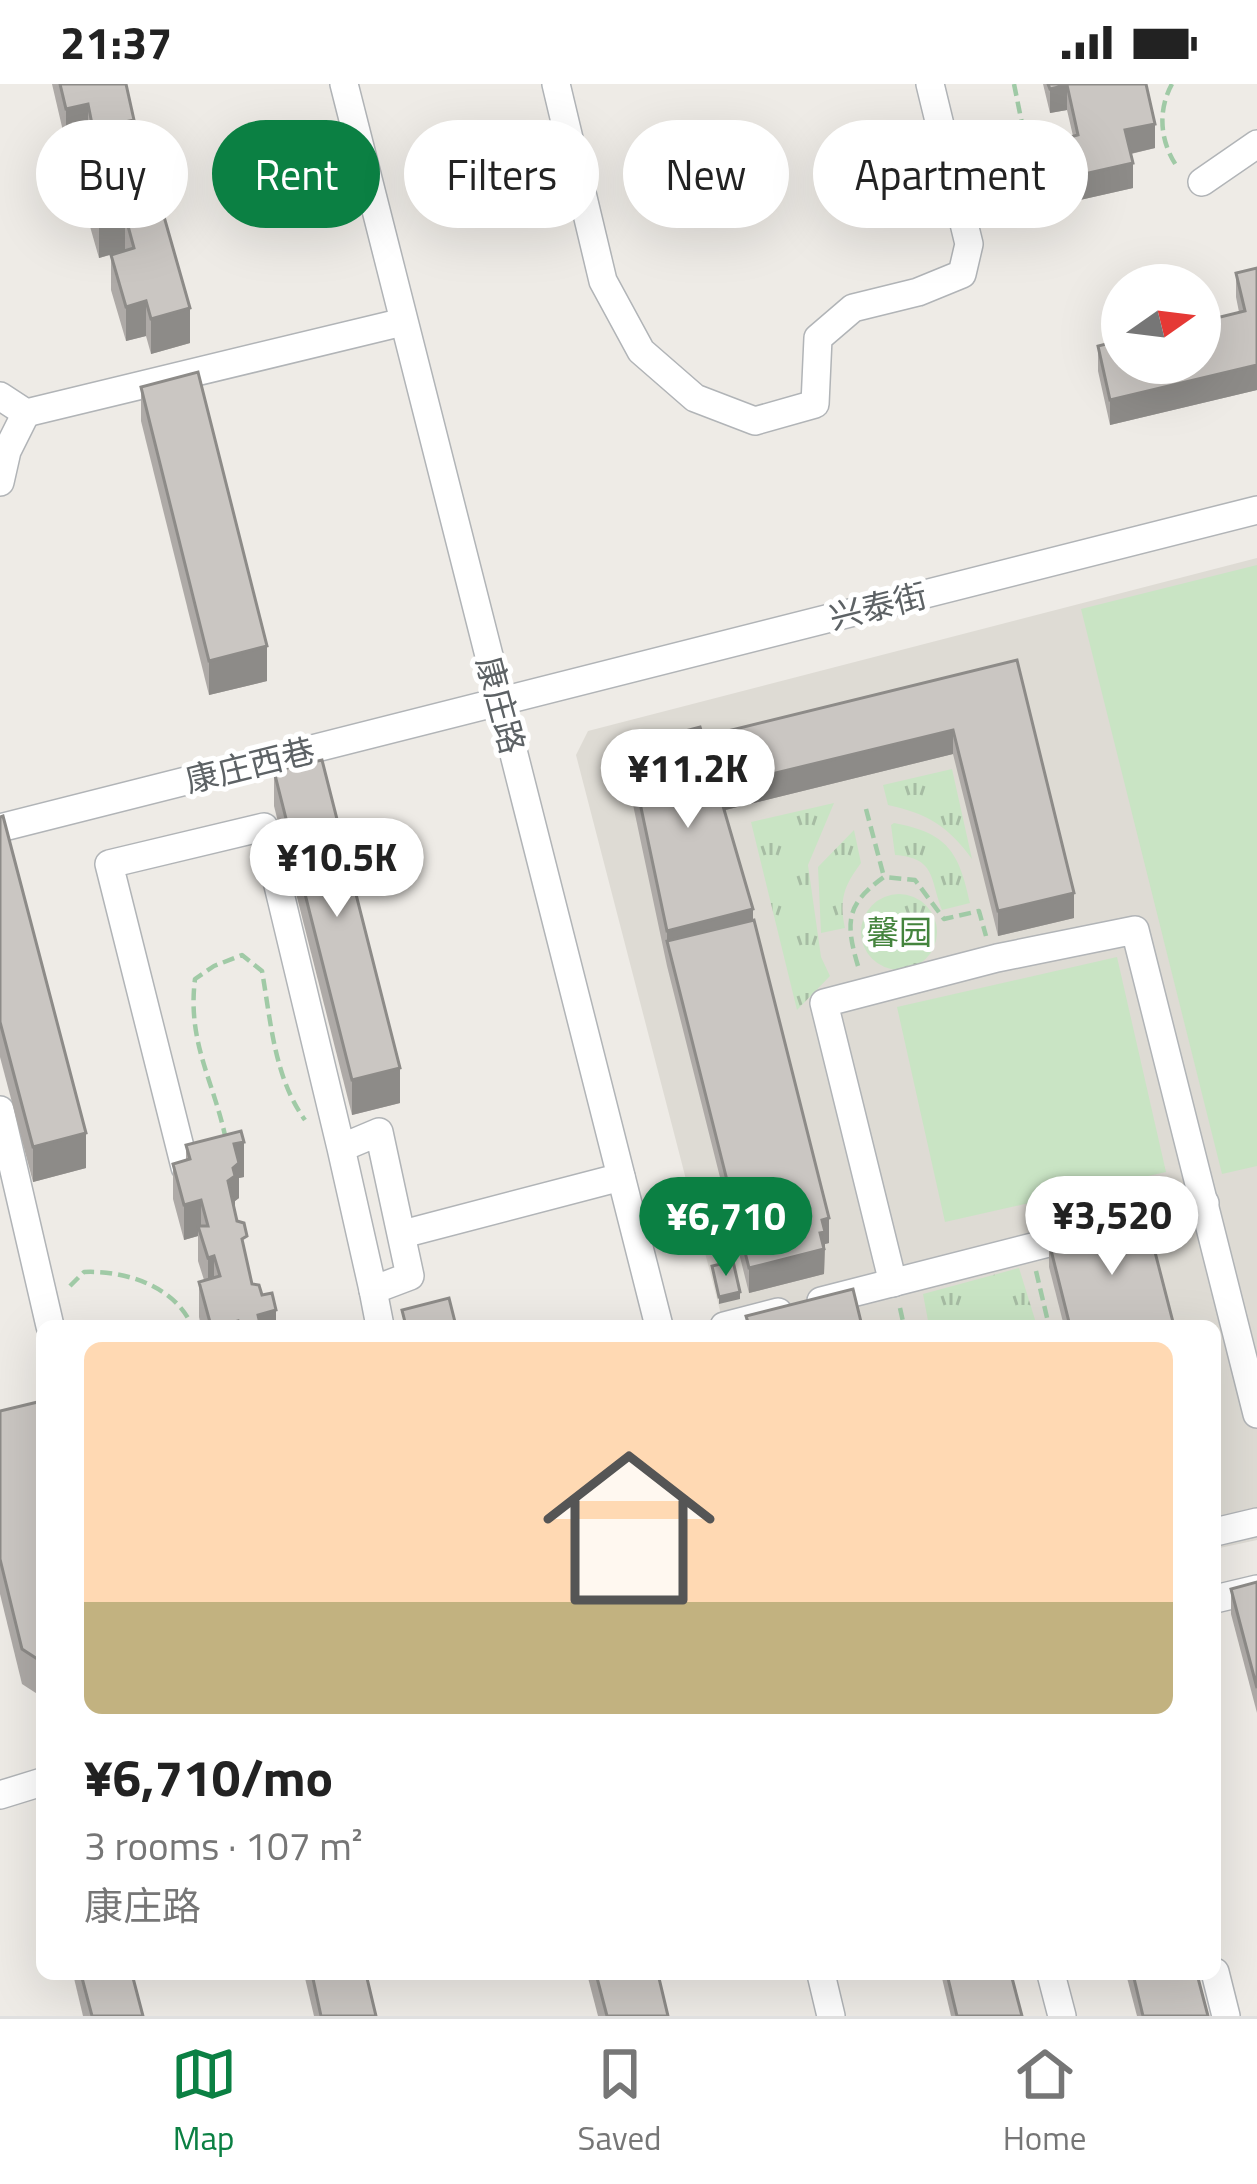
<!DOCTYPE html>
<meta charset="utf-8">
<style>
body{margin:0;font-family:"Titillium Web","Noto Sans SC",sans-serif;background:#f2f2f2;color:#222;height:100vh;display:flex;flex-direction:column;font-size:45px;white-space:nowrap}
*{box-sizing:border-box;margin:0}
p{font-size:39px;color:#767676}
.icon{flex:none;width:66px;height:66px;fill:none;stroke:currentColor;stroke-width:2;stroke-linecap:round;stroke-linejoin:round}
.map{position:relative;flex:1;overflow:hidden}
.panel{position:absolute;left:36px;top:1236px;width:1185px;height:660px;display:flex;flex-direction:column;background:#fff;border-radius:18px;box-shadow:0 12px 48px #0002}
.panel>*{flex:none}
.banner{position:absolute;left:36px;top:36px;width:1185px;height:108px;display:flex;gap:24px}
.needle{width:78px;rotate:76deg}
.tools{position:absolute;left:1101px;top:180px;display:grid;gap:24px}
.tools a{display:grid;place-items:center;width:120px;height:120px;border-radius:50%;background:#fff;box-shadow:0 12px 48px #0002;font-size:60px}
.price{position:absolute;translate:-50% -102px;padding:0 27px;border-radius:42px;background:#fff;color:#222;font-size:39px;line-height:78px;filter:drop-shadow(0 3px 6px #0008)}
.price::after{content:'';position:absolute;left:50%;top:72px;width:36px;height:27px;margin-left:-18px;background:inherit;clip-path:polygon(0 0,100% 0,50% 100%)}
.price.current{background:#0b8043;color:#fff}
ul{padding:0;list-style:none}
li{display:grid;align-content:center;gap:24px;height:636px;padding:0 48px}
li+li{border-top:3px solid #e0e0e0}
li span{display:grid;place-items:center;height:372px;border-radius:18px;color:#555}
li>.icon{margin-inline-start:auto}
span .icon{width:216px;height:216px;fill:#fffc;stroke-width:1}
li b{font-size:51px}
.tag{padding:0 42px;border-radius:54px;background:#fff;box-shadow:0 12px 48px #0002;font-size:42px;line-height:108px}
.tag.current{background:#0b8043;color:#fff}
.status{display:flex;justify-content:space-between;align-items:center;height:84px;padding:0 60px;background:#fff;direction:ltr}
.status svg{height:33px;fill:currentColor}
.dock{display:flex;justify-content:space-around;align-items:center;height:168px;border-top:3px solid #e0e0e0;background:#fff;font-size:33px;color:#767676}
.dock a{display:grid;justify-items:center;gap:6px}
.dock .current{color:#0b8043}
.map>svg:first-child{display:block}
.education{fill:#dedbd4}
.grass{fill:#c9e4c4}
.park{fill:url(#park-tufts)}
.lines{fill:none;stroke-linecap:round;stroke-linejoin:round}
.minor-casing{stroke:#b1b4b7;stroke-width:30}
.path{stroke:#a0caa6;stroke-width:4.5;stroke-dasharray:12 6;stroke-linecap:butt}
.minor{stroke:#fff;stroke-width:27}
.wall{fill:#aeaaa7}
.shaded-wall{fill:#8d8b88}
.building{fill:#cac6c2;stroke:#8d8b88;stroke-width:3}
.labels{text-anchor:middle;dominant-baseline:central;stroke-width:10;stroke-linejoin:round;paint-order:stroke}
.street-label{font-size:33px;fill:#5d6265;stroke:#fff}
.park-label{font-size:33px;fill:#44843d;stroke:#fff}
</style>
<div class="status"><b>21:37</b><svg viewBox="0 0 49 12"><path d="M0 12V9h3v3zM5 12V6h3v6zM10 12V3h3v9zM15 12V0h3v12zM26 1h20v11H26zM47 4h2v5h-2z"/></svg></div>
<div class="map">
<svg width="1257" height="1932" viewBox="0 0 1257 1932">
<defs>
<pattern id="park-tufts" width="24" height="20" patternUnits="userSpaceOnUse" patternTransform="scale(3)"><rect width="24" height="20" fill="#c9e4c4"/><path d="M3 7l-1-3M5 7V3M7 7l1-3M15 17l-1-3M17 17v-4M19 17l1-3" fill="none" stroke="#a6bca3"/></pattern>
</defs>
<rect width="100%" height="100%" fill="#eeebe6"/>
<!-- education -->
<polygon class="education" points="1257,474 1257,1456 1215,1465 1215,1242 724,1242 576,671 588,647"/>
<!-- grass -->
<g class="grass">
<polygon points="1257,481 1257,1082 1222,1090 1081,525"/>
<polygon points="1117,873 1166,1088 945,1138 897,923"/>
</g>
<!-- park -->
<g class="park">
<path d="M 952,685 L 972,775 C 948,742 928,730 888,721 L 883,701 Z"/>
<polygon points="834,719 808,781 821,873 830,892 797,926 751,738"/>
<path d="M 894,739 C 948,749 959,768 970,819 L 942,826 C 930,795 936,774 895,771 L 891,741 Z"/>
<path d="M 854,746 L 861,779 C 844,802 839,815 845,844 L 821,849 L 818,783 Z"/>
<circle cx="899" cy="848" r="38"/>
<polygon points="1019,1184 1037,1242 929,1242 923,1210"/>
</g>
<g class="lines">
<defs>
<g id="minor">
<polyline points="344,0 659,1242"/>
<polyline points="556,0 603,197 641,267 695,314 755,337 815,320 818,254 853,224 918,208 962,190 969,160 930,0"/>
<polyline points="1202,98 1257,60"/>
<polyline points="0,312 26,329 403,238"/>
<polyline points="0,398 7,367 26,329"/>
<polyline points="0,744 1257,426"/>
<polyline points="0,1026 50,1242"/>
<polyline points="185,1083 109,780 264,743 341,1064 379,1048 410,1192 373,1206 341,1064"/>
<polyline points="403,1150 621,1093"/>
<polyline points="893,1199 824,919 997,874 1135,846 1257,1330"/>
<polyline points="373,1206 380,1242"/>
<polyline points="821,1217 1205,1119"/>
<polyline points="724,1242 778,1228"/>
<polyline points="1215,1448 1257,1438"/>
<polyline points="1215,1515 1257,1505"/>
<polyline points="0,1711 42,1698"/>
<polyline points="1215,1888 1226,1932"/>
<polyline points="821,1890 831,1932"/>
<polyline points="1051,1890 1062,1932"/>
</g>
</defs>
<!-- minor casing -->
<use href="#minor" class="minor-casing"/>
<!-- path -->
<g class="path">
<polyline points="1014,0 1037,114"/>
<path d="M 1172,0 C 1157,27 1160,59 1178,84"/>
<polyline points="866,725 884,793"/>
<path d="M 858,882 C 845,838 846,820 884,793 L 915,796 L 944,835 L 979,827 L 986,852"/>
<path d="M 226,1056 C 214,997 187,959 195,895 L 214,882 L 242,871 L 262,887 C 271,938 274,993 305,1036"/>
<polyline points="1036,1187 1049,1242"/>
<path d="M 70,1202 L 84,1188 C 124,1186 175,1202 192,1242"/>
<polyline points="900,1224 904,1242"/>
</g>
<!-- minor -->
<use href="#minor" class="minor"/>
</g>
<!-- wall -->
<g class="wall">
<polygon points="52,0 126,0 134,42 190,259 151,270 146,252 126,257 111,206 111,171 125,167 99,174 81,111 81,76 92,74 88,55 66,60"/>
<polygon points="1043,0 1146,0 1155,64 1131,70 1133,104 1071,118 1062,80 1062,55 1073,52 1067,26 1050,29"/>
<polygon points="1257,184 1257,306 1110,341 1098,287 1098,262 1239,228 1236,213 1236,189"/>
<polygon points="141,303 267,597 209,611 141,337"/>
<polygon points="1017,576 1074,834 998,852 953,670 725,726 753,836 829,1159 825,1160 824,1190 749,1209 667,882 628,697 628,662 703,653"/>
<polygon points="274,687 400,1019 352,1031 274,722"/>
<polygon points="0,733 86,1084 33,1098 0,973"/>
<polygon points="186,1061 244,1093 239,1094 239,1114 235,1117 235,1128 252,1200 262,1211 276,1242 201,1242 199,1233 199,1198 204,1196 198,1177 198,1152 184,1156 173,1115 173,1080 186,1076"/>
<polygon points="1049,1158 1174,1242 1064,1242 1049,1183"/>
<polygon points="42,1317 42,1613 22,1600 0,1510 0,1327"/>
<polygon points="1257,1498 1257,1629 1231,1530 1231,1505"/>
<polygon points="73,1890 132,1890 143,1932 83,1932"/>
<polygon points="304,1890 366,1890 376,1932 314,1932"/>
<polygon points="587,1890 658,1890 668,1932 598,1932"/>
<polygon points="941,1890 1011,1890 1022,1932 951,1932"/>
<polygon points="1126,1890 1197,1890 1208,1932 1137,1932"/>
</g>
<!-- shaded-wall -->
<g class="shaded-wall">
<polygon points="1067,1 1067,26 1050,29 1050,5"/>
<polygon points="88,20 88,55 66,60 66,25"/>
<polygon points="134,36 134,71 98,53 98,79 93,80 93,45"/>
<polygon points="1155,40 1155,64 1125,71 1125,46"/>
<polygon points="1133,79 1133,104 1071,118 1071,93"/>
<polygon points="125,131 125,166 99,174 99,139"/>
<polygon points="146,217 146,252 126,257 126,223"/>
<polygon points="190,224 190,259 151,270 151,235"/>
<polygon points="1257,281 1257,306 1110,341 1110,316"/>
<polygon points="267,562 267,597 209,611 209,577"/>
<polygon points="953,646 953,670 713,729 713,704"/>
<polygon points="1074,809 1074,834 998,852 998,827"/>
<polygon points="753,825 753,860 667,857 667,882 667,847"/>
<polygon points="400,984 400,1019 352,1031 352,996"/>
<polygon points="86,1049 86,1084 33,1098 33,1063"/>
<polygon points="244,1058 244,1093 239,1094 239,1114 235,1117 235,1127 228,1097 234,1060"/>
<polygon points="201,1116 201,1151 198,1142 198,1152 184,1156 184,1121"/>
<polygon points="829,1134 829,1159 825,1160 824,1190 749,1209 749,1184 820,1149 822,1136"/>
<polygon points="214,1172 214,1207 208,1209 208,1174"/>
<polygon points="740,1208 740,1215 719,1220 719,1213"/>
<polygon points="276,1226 276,1242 252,1242 258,1231"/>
</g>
<!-- building -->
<g class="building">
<polygon points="60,0 126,0 134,36 93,45 88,20 66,25"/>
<polygon points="1048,0 1146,0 1155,40 1125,46 1133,79 1071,93 1062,55 1078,51 1067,1 1050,5"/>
<polygon points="138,41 190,224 151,235 146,217 126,223 111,171 134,164 125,131 99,139 81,76 103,70 98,53"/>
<polygon points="1257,184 1257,281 1110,316 1098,262 1122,256 1122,279 1200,279 1200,238 1245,227 1236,189"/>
<polygon points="198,288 267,562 209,577 141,303"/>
<polygon points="1017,576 1074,809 998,827 953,646 718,703 703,653"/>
<polygon points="700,643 753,825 667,847 628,662"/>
<polygon points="322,676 400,984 352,996 274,687"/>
<polygon points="3,732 86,1049 33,1063 0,938 0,733"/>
<polygon points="754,836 829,1134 822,1136 825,1148 820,1149 824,1165 749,1184 667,857"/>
<polygon points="241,1047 244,1058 234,1060 239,1079 233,1084 235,1092 228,1097 237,1137 244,1139 247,1152 242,1155 252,1200 259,1201 262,1211 272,1209 276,1226 258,1231 260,1240 252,1242 239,1242 238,1237 222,1242 211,1242 199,1198 220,1192 214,1172 208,1174 198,1142 208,1142 201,1116 184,1121 173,1080 190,1075 186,1061"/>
<polygon points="1146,1133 1174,1242 1070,1242 1049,1158"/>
<polygon points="733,1177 740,1208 719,1213 712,1182"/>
<polygon points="853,1205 862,1242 749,1242 746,1232"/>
<polygon points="449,1214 456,1242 406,1242 402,1226"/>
<polygon points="42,1317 42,1578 22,1565 0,1475 0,1327"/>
<polygon points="1257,1498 1257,1604 1231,1505"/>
<polygon points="81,1890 132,1890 143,1932 92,1932"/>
<polygon points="312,1890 366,1890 376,1932 321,1932"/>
<polygon points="596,1890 658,1890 668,1932 607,1932"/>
<polygon points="947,1890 1011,1890 1022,1932 957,1932"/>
<polygon points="1133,1890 1197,1890 1208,1932 1143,1932"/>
</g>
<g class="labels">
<!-- street labels -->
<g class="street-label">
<text transform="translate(878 522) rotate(-14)">兴泰街</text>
<text transform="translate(501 621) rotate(75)">康庄路</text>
<text transform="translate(250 681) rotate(-14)">康庄西巷</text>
</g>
<!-- park labels -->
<g class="park-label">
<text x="899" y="848">馨园</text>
</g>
</g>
</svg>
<div class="tools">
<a><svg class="needle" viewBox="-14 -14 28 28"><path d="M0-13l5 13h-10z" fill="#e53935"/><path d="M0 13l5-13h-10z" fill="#767676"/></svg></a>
</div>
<b class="price" style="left:688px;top:747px">¥11.2K</b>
<b class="price" style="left:337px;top:836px">¥10.5K</b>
<b class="price" style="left:1112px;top:1194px">¥3,520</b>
<b class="price current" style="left:726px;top:1195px">¥6,710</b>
<div class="banner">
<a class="tag">Buy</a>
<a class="tag current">Rent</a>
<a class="tag">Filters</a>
<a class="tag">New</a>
<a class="tag">Apartment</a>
</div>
<section class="panel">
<ul>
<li><span style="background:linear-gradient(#ffd9b3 70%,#c2b280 0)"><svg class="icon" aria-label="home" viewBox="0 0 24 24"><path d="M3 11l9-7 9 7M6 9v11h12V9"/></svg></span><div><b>¥6,710/mo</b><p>3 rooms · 107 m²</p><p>康庄路</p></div></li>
</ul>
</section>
</div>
<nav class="dock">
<a class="current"><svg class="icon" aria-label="map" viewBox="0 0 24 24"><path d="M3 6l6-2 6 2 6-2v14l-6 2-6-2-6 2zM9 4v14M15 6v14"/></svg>Map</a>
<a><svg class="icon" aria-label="saved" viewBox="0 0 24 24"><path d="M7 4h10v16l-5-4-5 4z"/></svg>Saved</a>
<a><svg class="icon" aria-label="home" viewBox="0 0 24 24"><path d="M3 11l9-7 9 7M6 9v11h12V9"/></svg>Home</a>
</nav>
